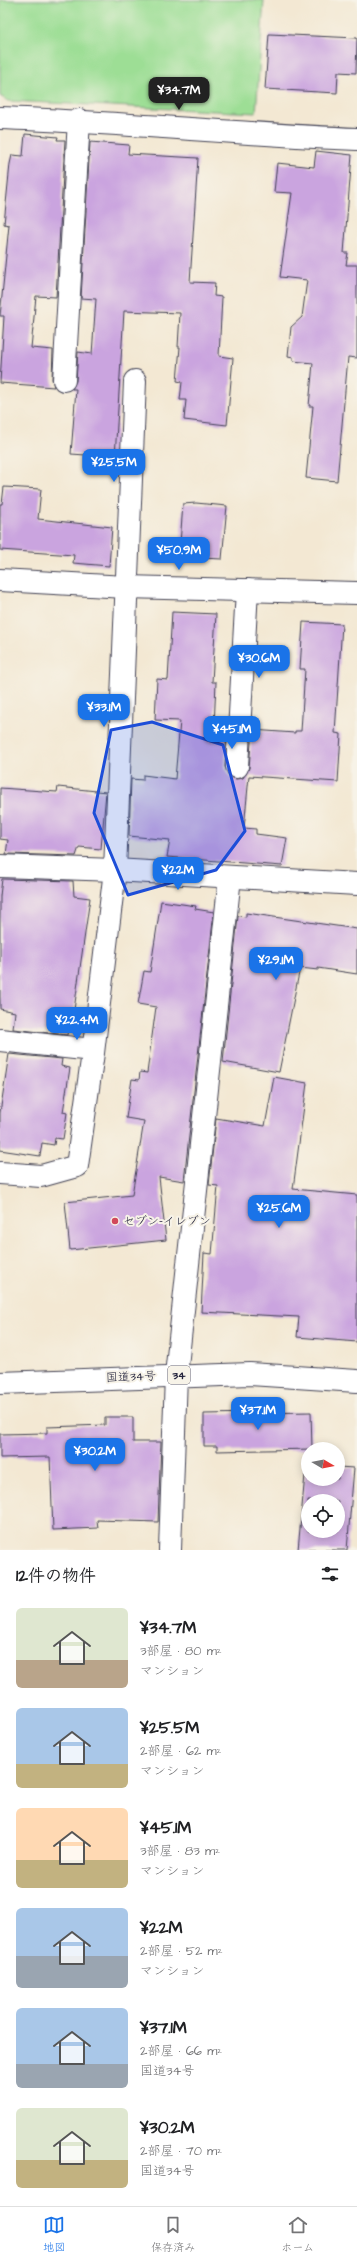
<!DOCTYPE html>
<html lang="ja">
<meta charset="utf-8">
<style>
body{margin:0;font-family:"Architects Daughter","Klee One",sans-serif;background:#f2f2f2;color:#202124;height:100vh;display:flex;flex-direction:column;font-size:15px;white-space:nowrap}
*{box-sizing:border-box;margin:0}
p{font-size:13px;color:#757577}
.icon{flex:none;width:22px;height:22px;fill:none;stroke:currentColor;stroke-width:2;stroke-linecap:round;stroke-linejoin:round}
.map{position:relative;height:1550px;overflow:hidden}
.details{display:flex;flex-direction:column;background:#fff;flex:1}
.details>*{flex:none}
.needle{width:26px;rotate:100deg}
.fabs{position:absolute;left:301px;top:1442px;display:grid;gap:8px}
.fabs a{display:grid;place-items:center;width:44px;height:44px;border-radius:50%;background:#fff;box-shadow:0 2px 10px #0003;font-size:20px}
.price{position:absolute;translate:-50% -34px;padding:0 9px;border-radius:8px;background:#1a73e8;color:#fff;font-size:13px;line-height:26px;filter:drop-shadow(0 1px 2px #0008)}
.price::after{content:'';position:absolute;left:50%;top:24px;width:12px;height:9px;margin-left:-6px;background:inherit;clip-path:polygon(0 0,100% 0,50% 100%)}
.price.active{background:#222;color:#fff}
ul{padding:0;list-style:none}
li{display:flex;align-items:center;gap:12px;height:100px;padding:0 16px}
li span{display:grid;place-items:center;flex:none;width:112px;height:80px;border-radius:6px;color:#555}
li>.icon{margin-inline-start:auto}
span .icon{width:48px;height:48px;fill:#fffc;stroke-width:1}
li b{font-size:17px}
h2{display:flex;justify-content:space-between;align-items:center;height:48px;padding:0 16px;font-size:17px}
.dock{display:flex;justify-content:space-around;align-items:center;height:56px;border-top:1px solid #e0e0e0;background:#fff;font-size:11px;color:#757577}
.dock a{display:grid;justify-items:center;gap:2px}
.dock .active{color:#1a73e8}
.map>svg:first-child{display:block}
.green{fill:#9dde95;stroke:#608068}
.building{fill:#caa4df;fill-rule:evenodd}
.lines{fill:none;stroke-linecap:round;stroke-linejoin:round}
.street-casing{stroke:#414052;stroke-width:24}
.highway-casing{stroke:#414052;stroke-width:24}
.street{stroke:#fff;stroke-width:22}
.highway{stroke:#fff;stroke-width:22}
.marked{fill:#1d4ed8;fill-opacity:0.2;stroke:#1d4ed8;stroke-width:3;stroke-linejoin:round}
.poi-dot{fill:#d1495b;stroke:#f7f3e8;stroke-width:1.5}
.labels{text-anchor:middle;dominant-baseline:central;stroke-width:4;stroke-linejoin:round;paint-order:stroke}
.shield{fill:#f7f3e8;stroke:#62616f;stroke-width:1}
.shield-label{font-size:11px;font-weight:bold;fill:#22223b}
.poi-label{font-size:12px;fill:#22223b;stroke:#f7f3e8;text-anchor:start}
.street-label{font-size:12px;fill:#22223b;stroke:#f7f3e8}
</style>
<div class="map">
<svg width="357" height="1550" viewBox="0 0 357 1550">
<rect width="100%" height="100%" fill="#f7f3e8"/>
<filter id="ink" filterUnits="userSpaceOnUse"><feTurbulence type="fractalNoise" baseFrequency=".025" numOctaves="2"/><feDisplacementMap in="SourceGraphic" scale="8" xChannelSelector="R" yChannelSelector="G"/><feConvolveMatrix kernelMatrix="1 2 1 2 8 2 1 2 1" color-interpolation-filters="sRGB"/></filter>
<filter id="wash" filterUnits="userSpaceOnUse"><feTurbulence type="fractalNoise" baseFrequency=".012" numOctaves="4" result="noise"/><feDisplacementMap in="SourceGraphic" scale="16" xChannelSelector="R" yChannelSelector="G"/><feGaussianBlur stdDeviation="0.9" result="paint"/><feColorMatrix in="noise" values="0 0 0 0 0 0 0 0 0 0 0 0 0 0 0 0 0 1.4 0 .05"/><feComposite in="paint" operator="in"/></filter>
<g filter="url(#wash)">
<rect width="100%" height="100%" fill="#f3e8d3"/>
<!-- green -->
<polygon class="green" points="0,0 264,0 256,113 8,101 0,96"/>
<g id="blocks">
<!-- building -->
<g class="building">
<polygon points="269,34 357,38 356,73 338,72 337,93 265,89"/>
<polygon points="25,134 58,137 57,140 65,140 56,297 36,296 31,348 53,350 52,379 54,387 0,383 4,316 0,316 9,225 4,224 10,164 12,155 23,156"/>
<polygon points="90,142 129,145 128,154 198,158 190,282 215,283 214,296 222,297 219,356 233,358 227,425 184,420 186,400 180,400 182,382 177,381 180,347 178,347 180,313 124,311 115,457 71,454 76,389 72,389 76,381 78,352 92,354 96,299 81,298"/>
<polygon points="316,151 352,155 344,253 348,253 346,265 357,265 357,358 348,357 337,481 306,478 313,406 309,406 313,363 293,361 293,357 288,356 291,327 302,317 307,280 280,277 292,193 274,192 277,163 314,167"/>
<polygon points="4,487 41,489 38,519 112,527 109,566 73,563 74,555 0,550 0,504 2,504"/>
<polygon points="196,503 227,506 222,559 179,557 183,504"/>
<polygon points="172,612 216,614 212,682 216,682 214,727 227,728 225,767 230,777 236,779 243,778 249,768 252,730 295,733 295,731 301,731 305,669 300,669 303,622 342,624 335,733 341,734 338,782 249,776 244,828 256,829 256,834 287,838 282,866 167,857 170,840 129,836 131,779 143,780 143,775 175,779 180,721 155,720 157,679 168,680"/>
<polygon points="58,787 106,792 101,849 79,847 76,856 6,854 8,840 0,839 0,788 57,792"/>
<polygon points="2,879 73,881 74,896 90,898 73,1017 70,1016 67,1035 13,1029 15,1012 0,1009 0,896"/>
<polygon points="161,901 196,906 195,909 214,912 184,1181 159,1177 166,1240 70,1250 65,1202 132,1195 144,1121 126,1118 132,1079 139,1080 140,1072 147,1073 156,1007 138,1004 144,971 150,972"/>
<polygon points="246,913 357,929 357,974 318,968 318,970 300,968 279,1072 223,1062 238,916 246,917"/>
<polygon points="9,1054 62,1059 61,1066 70,1068 63,1112 67,1113 63,1139 55,1138 54,1145 42,1143 40,1156 0,1150 0,1113"/>
<polygon points="274,1077 307,1083 293,1189 357,1195 357,1342 297,1337 299,1317 201,1312 204,1253 212,1254 218,1186 209,1185 216,1118 265,1126"/>
<polygon points="311,1412 312,1449 217,1451 217,1446 204,1446 204,1414"/>
<polygon points="105,1417 133,1417 133,1442 161,1442 158,1522 97,1520 98,1528 53,1530 50,1457 0,1458 0,1434 47,1433 47,1427 105,1425"/>
<path d="M 306,1464 L 308,1464 L 308,1479 L 338,1479 L 338,1467 L 354,1468 L 347,1550 L 298,1550 ZM 308,1501 L 338,1501 L 338,1531 L 308,1531 Z"/>
</g>
</g>
</g>
<g filter="url(#ink)">
<use href="#blocks" fill-opacity="0" stroke="#414052" stroke-width="1"/>
<g class="lines">
<defs>
<g id="street">
<path d="M 0,118 C 119,122 238,134 357,139"/>
<polyline points="64,380 79,120"/>
<polyline points="0,580 126,587 357,593"/>
<polyline points="237,767 247,590"/>
<polyline points="0,866 115,870 357,884"/>
<polyline points="0,1040 93,1050"/>
<polyline points="0,1173 41,1176 77,1166 93,1053 115,870 135,381"/>
<polyline points="170,1550 176,1375 230,877"/>
</g>
<polyline id="highway" points="0,1383 250,1374 357,1381"/>
</defs>
<!-- street casing -->
<use href="#street" class="street-casing"/>
<!-- highway casing -->
<use href="#highway" class="highway-casing"/>
<!-- street -->
<use href="#street" class="street"/>
<!-- highway -->
<use href="#highway" class="highway"/>
</g>
</g>
<!-- marked area -->
<path class="marked" d="M 152,722 L 223,745 L 245,831 L 216,870 L 128,895 L 94,813 L 111,730 Z"/>
<!-- markers -->
<circle class="poi-dot" cx="115" cy="1221" r="4"/>
<g class="labels">
<!-- shield labels -->
<rect class="shield" x="168" y="1366" width="22" height="18" rx="3"/>
<g class="shield-label">
<text x="179" y="1375">34</text>
</g>
<!-- poi labels -->
<g class="poi-label">
<text x="123" y="1221">セブン-イレブン</text>
</g>
<!-- street labels -->
<g class="street-label">
<text transform="translate(131 1377) rotate(-2)">国道34号</text>
</g>
</g>
</svg>
<div class="fabs">
<a><svg class="needle" viewBox="-14 -14 28 28"><path d="M0-13l5 13h-10z" fill="#e53935"/><path d="M0 13l5-13h-10z" fill="#757577"/></svg></a>
<a><svg class="icon" aria-label="locate" viewBox="0 0 24 24"><circle cx="12" cy="12" r="6"/><path d="M12 2v4M12 18v4M2 12h4M18 12h4"/></svg></a>
</div>
<b class="price active" style="left:179px;top:111px">¥34.7M</b>
<b class="price" style="left:114px;top:483px">¥25.5M</b>
<b class="price" style="left:179px;top:571px">¥50.9M</b>
<b class="price" style="left:259px;top:679px">¥30.6M</b>
<b class="price" style="left:104px;top:728px">¥33.1M</b>
<b class="price" style="left:232px;top:750px">¥45.1M</b>
<b class="price" style="left:178px;top:891px">¥22M</b>
<b class="price" style="left:276px;top:981px">¥29.1M</b>
<b class="price" style="left:77px;top:1041px">¥22.4M</b>
<b class="price" style="left:279px;top:1229px">¥25.6M</b>
<b class="price" style="left:258px;top:1431px">¥37.1M</b>
<b class="price" style="left:95px;top:1472px">¥30.2M</b>
</div>
<section class="details">
<h2>12件の物件<svg class="icon" aria-label="filters" viewBox="0 0 24 24"><path d="M4 7h16M4 17h16"/><circle cx="9" cy="7" r="2"/><circle cx="15" cy="17" r="2"/></svg></h2>
<ul>
<li><span style="background:linear-gradient(#dfe7d0 65%,#b9a48a 0)"><svg class="icon" aria-label="home" viewBox="0 0 24 24"><path d="M3 11l9-7 9 7M6 9v11h12V9"/></svg></span><div><b>¥34.7M</b><p>3部屋 · 80 m²</p><p>マンション</p></div></li>
<li><span style="background:linear-gradient(#a9c7e8 70%,#c2b280 0)"><svg class="icon" aria-label="home" viewBox="0 0 24 24"><path d="M3 11l9-7 9 7M6 9v11h12V9"/></svg></span><div><b>¥25.5M</b><p>2部屋 · 62 m²</p><p>マンション</p></div></li>
<li><span style="background:linear-gradient(#ffd9b3 65%,#c2b280 0)"><svg class="icon" aria-label="home" viewBox="0 0 24 24"><path d="M3 11l9-7 9 7M6 9v11h12V9"/></svg></span><div><b>¥45.1M</b><p>3部屋 · 83 m²</p><p>マンション</p></div></li>
<li><span style="background:linear-gradient(#a9c7e8 60%,#9aa5b1 0)"><svg class="icon" aria-label="home" viewBox="0 0 24 24"><path d="M3 11l9-7 9 7M6 9v11h12V9"/></svg></span><div><b>¥22M</b><p>2部屋 · 52 m²</p><p>マンション</p></div></li>
<li><span style="background:linear-gradient(#a9c7e8 70%,#9aa5b1 0)"><svg class="icon" aria-label="home" viewBox="0 0 24 24"><path d="M3 11l9-7 9 7M6 9v11h12V9"/></svg></span><div><b>¥37.1M</b><p>2部屋 · 66 m²</p><p>国道34号</p></div></li>
<li><span style="background:linear-gradient(#dfe7d0 65%,#c2b280 0)"><svg class="icon" aria-label="home" viewBox="0 0 24 24"><path d="M3 11l9-7 9 7M6 9v11h12V9"/></svg></span><div><b>¥30.2M</b><p>2部屋 · 70 m²</p><p>国道34号</p></div></li>
</ul>
</section>
<nav class="dock">
<a class="active"><svg class="icon" aria-label="map" viewBox="0 0 24 24"><path d="M3 6l6-2 6 2 6-2v14l-6 2-6-2-6 2zM9 4v14M15 6v14"/></svg>地図</a>
<a><svg class="icon" aria-label="saved" viewBox="0 0 24 24"><path d="M7 4h10v16l-5-4-5 4z"/></svg>保存済み</a>
<a><svg class="icon" aria-label="home" viewBox="0 0 24 24"><path d="M3 11l9-7 9 7M6 9v11h12V9"/></svg>ホーム</a>
</nav>
